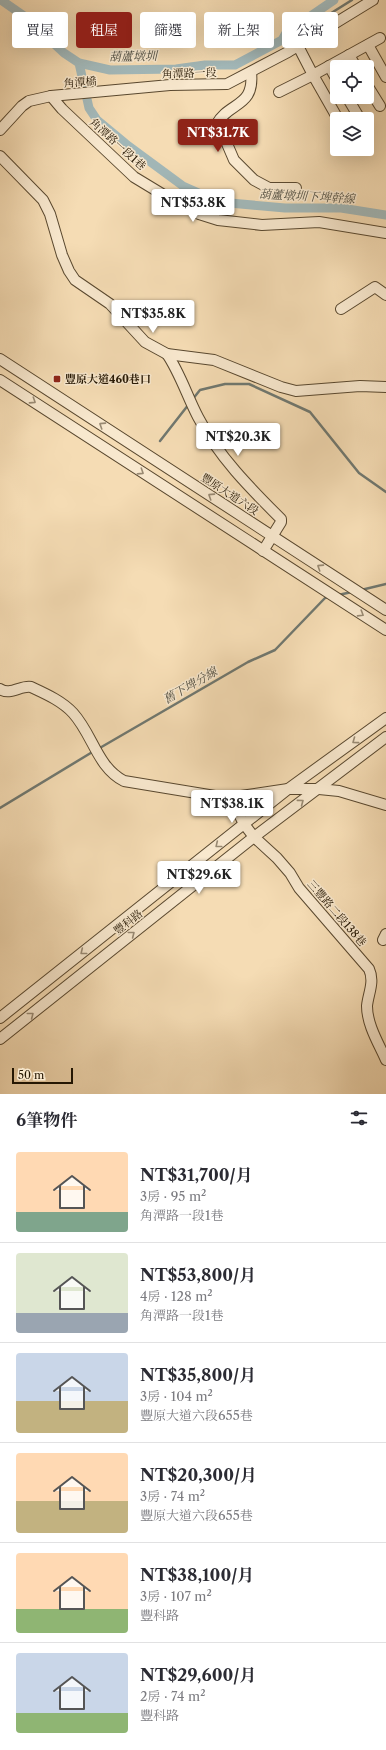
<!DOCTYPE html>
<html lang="zh-TW">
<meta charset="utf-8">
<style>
body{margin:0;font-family:"Libre Caslon Text","Noto Serif TC",serif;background:#f2f2f3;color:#2b2b33;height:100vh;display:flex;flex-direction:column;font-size:15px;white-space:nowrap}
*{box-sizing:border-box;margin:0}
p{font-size:13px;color:#7c7c81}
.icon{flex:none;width:22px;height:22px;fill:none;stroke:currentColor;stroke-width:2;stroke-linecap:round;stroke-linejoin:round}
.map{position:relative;height:1094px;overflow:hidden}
.panel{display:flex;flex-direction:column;background:#fff;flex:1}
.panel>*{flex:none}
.guide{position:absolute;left:12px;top:12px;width:362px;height:36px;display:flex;gap:8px}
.controls{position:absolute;left:330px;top:60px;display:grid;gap:8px}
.controls a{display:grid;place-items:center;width:44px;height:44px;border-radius:4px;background:#fff;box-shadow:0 4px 16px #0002;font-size:20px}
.scale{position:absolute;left:12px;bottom:10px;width:61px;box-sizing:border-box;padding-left:4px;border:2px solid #251703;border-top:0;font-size:11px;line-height:14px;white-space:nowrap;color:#251703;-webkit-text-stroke:3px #f8e8ce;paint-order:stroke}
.price{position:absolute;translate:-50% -34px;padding:0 9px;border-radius:4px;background:#fff;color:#222;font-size:13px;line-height:26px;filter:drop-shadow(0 1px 2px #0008)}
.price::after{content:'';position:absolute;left:50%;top:24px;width:12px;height:9px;margin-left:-6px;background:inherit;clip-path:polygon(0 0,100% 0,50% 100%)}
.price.current{background:#8f2418;color:#fff}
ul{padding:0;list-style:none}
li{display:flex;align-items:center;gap:12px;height:100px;padding:0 16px}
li+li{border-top:1px solid #e1e1e2}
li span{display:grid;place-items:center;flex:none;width:112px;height:80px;border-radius:4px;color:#555}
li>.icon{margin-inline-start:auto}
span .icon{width:48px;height:48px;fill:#fffc;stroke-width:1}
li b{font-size:17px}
h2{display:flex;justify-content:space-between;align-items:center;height:48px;padding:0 16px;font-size:17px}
.chip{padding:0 14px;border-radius:4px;background:#fff;box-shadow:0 4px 16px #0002;font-size:14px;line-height:36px}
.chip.current{background:#8f2418;color:#fff}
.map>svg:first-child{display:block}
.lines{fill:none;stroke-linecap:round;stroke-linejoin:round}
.stream{stroke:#707870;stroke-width:2.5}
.canal{stroke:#a2b8b9;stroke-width:9}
.minor-casing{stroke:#59482f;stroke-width:12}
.minor{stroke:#f8e8ce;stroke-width:10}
.oneway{stroke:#998a73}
.poi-dot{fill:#8f2418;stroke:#f8e8ce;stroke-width:1.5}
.labels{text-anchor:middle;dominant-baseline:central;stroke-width:3;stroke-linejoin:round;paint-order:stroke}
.street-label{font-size:11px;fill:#251703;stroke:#f8e8ce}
.poi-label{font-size:11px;font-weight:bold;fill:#251703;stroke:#f8e8ce;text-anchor:start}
.water-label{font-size:12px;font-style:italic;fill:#514f43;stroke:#f8e8ce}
</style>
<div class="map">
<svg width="386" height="1094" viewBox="0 0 386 1094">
<rect width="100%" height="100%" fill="#f5dcb4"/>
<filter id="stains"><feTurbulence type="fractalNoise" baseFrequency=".005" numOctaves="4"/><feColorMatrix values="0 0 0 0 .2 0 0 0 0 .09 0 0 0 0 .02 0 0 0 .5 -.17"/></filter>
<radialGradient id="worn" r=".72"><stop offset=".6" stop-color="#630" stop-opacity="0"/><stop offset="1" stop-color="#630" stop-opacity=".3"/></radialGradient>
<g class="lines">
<!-- stream -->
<g class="stream">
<polyline points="282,40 290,39 352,0"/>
<polyline points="192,400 200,390 225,384 249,384 310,412 359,473 386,492"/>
<polyline points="160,441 189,404"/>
<polyline points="361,590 386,584"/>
<polyline points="338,595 352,592"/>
<polyline points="98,749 248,662 275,650 325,598 329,597"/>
<polyline points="0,808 94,751"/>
</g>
<!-- canal -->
<g class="canal">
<polyline points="1,0 24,16 64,53 79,63 110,70 176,69 205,65 235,65 282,40 286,33 334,0"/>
<polyline points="79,63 89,108 97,120 126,144 183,186 219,202 285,208 341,208 386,215"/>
</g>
<defs>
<g id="minor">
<polyline points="368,45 386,77"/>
<polyline points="298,46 313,75 380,38"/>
<polyline points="349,55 356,67"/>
<polyline points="329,66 337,80"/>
<path d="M 251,72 C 255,108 229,101 216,125 L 225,139 L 234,160 L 254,180 L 269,188 L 296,188"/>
<polyline points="367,85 380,106"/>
<polyline points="279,92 313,75 338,119"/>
<polyline points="51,96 62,109 134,177 167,197 199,214 218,220 262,225 319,222 386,233"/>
<polyline points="347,97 360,119"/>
<polyline points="0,130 22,106 29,101 51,96 170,85 227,84 288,52 373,0"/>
<polyline points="0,156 43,200 50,214 62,255 69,271 75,280 110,304 145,342 167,354 214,360 281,387 296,391 360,386 386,387"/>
<polyline points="341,309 375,287 386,295"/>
<path d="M 167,354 C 180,373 187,396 198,417 C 218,456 250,488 281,519 L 281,522 L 263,551"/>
<polyline points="0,359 386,610"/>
<polyline points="0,380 386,630"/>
<path d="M 0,689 C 10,696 21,685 31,687 C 46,694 62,701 73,713 C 93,735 97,767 124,781 L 227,798 L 288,789 L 319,789 L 339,791 L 386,805"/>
<path d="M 231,798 L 244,824 L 254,837 L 277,858 L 290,873 L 299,888 L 369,969 C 375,982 368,994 367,1006 C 367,1025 379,1044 386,1060"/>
<polyline points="383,940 386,934"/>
<polyline points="0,1018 288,789 386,718"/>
<polyline points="0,1039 254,837 386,737"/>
</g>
</defs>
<!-- minor casing -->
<use href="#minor" class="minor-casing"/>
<!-- minor -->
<use href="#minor" class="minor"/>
</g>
<!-- one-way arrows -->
<defs><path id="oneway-chevron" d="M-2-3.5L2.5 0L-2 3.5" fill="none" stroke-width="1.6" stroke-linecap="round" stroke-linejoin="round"/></defs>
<g class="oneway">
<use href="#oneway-chevron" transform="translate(33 401) rotate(33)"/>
<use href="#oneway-chevron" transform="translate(102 425) rotate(-147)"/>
<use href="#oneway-chevron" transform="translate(141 472) rotate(33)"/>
<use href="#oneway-chevron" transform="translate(211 496) rotate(-147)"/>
<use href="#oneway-chevron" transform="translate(320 567) rotate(-147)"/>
<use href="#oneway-chevron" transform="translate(361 614) rotate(32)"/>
<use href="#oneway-chevron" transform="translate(355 741) rotate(144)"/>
<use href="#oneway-chevron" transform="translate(301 802) rotate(-37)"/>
<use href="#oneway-chevron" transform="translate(218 845) rotate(141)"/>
<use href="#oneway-chevron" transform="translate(132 934) rotate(-38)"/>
<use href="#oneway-chevron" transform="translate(83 952) rotate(141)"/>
<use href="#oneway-chevron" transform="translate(31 1015) rotate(-38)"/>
</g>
<!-- markers -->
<rect class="poi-dot" x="53" y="375" width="8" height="8" rx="2"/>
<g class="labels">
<!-- street labels -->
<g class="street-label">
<text transform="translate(189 73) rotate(-2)">角潭路一段</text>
<text transform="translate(80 82) rotate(-4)">角潭橋</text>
<text transform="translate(118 144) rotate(42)">角潭路一段1巷</text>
<text transform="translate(230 494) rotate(33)">豐原大道六段</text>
<text transform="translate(337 913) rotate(49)">三豐路二段138巷</text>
<text transform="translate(128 922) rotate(-38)">豐科路</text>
</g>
<!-- poi labels -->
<g class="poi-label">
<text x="65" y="379">豐原大道460巷口</text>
</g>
<!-- water labels -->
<g class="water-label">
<text transform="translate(133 56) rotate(-1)">葫蘆墩圳</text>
<text transform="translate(307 196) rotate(3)">葫蘆墩圳下埤幹線</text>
<text transform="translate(190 685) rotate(-30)">舊下埤分線</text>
</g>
</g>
<rect width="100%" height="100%" filter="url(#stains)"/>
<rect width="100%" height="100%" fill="url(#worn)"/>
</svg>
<div class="controls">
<a><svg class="icon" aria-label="locate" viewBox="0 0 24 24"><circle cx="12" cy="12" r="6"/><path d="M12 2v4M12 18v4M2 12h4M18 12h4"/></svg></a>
<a><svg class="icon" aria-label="layers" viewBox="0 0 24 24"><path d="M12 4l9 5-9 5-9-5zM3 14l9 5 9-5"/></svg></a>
</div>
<div class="scale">50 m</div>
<b class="price current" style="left:218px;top:153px">NT$31.7K</b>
<b class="price" style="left:193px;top:223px">NT$53.8K</b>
<b class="price" style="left:153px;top:334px">NT$35.8K</b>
<b class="price" style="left:238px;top:457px">NT$20.3K</b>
<b class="price" style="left:232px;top:824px">NT$38.1K</b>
<b class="price" style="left:199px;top:895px">NT$29.6K</b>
<div class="guide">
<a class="chip">買屋</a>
<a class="chip current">租屋</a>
<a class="chip">篩選</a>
<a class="chip">新上架</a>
<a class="chip">公寓</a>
</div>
</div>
<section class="panel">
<h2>6筆物件<svg class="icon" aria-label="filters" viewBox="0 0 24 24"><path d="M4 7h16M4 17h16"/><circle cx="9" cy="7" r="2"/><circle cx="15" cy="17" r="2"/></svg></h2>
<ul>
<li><span style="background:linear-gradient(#ffd9b3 75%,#7fa58c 0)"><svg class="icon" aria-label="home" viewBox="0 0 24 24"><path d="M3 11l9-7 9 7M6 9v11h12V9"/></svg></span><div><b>NT$31,700/月</b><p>3房 · 95 m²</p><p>角潭路一段1巷</p></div></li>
<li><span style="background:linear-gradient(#dfe7d0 75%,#9aa5b1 0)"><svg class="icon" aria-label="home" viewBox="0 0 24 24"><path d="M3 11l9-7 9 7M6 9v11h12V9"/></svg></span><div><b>NT$53,800/月</b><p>4房 · 128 m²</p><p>角潭路一段1巷</p></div></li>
<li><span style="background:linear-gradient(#c9d6e8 60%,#c2b280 0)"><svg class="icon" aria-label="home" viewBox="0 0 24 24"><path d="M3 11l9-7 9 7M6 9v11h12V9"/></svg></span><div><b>NT$35,800/月</b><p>3房 · 104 m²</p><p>豐原大道六段655巷</p></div></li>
<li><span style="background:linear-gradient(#ffd9b3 60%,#c2b280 0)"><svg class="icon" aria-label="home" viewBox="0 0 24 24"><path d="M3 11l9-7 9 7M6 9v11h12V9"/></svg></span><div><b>NT$20,300/月</b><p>3房 · 74 m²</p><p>豐原大道六段655巷</p></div></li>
<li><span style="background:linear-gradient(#ffd9b3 70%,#8fb573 0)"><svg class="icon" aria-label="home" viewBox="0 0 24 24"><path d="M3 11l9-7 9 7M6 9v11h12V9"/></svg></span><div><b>NT$38,100/月</b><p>3房 · 107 m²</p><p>豐科路</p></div></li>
<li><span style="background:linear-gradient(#c9d6e8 75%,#8fb573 0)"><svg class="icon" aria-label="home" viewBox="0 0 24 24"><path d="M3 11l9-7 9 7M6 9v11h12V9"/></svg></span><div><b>NT$29,600/月</b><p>2房 · 74 m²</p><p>豐科路</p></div></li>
</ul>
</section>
